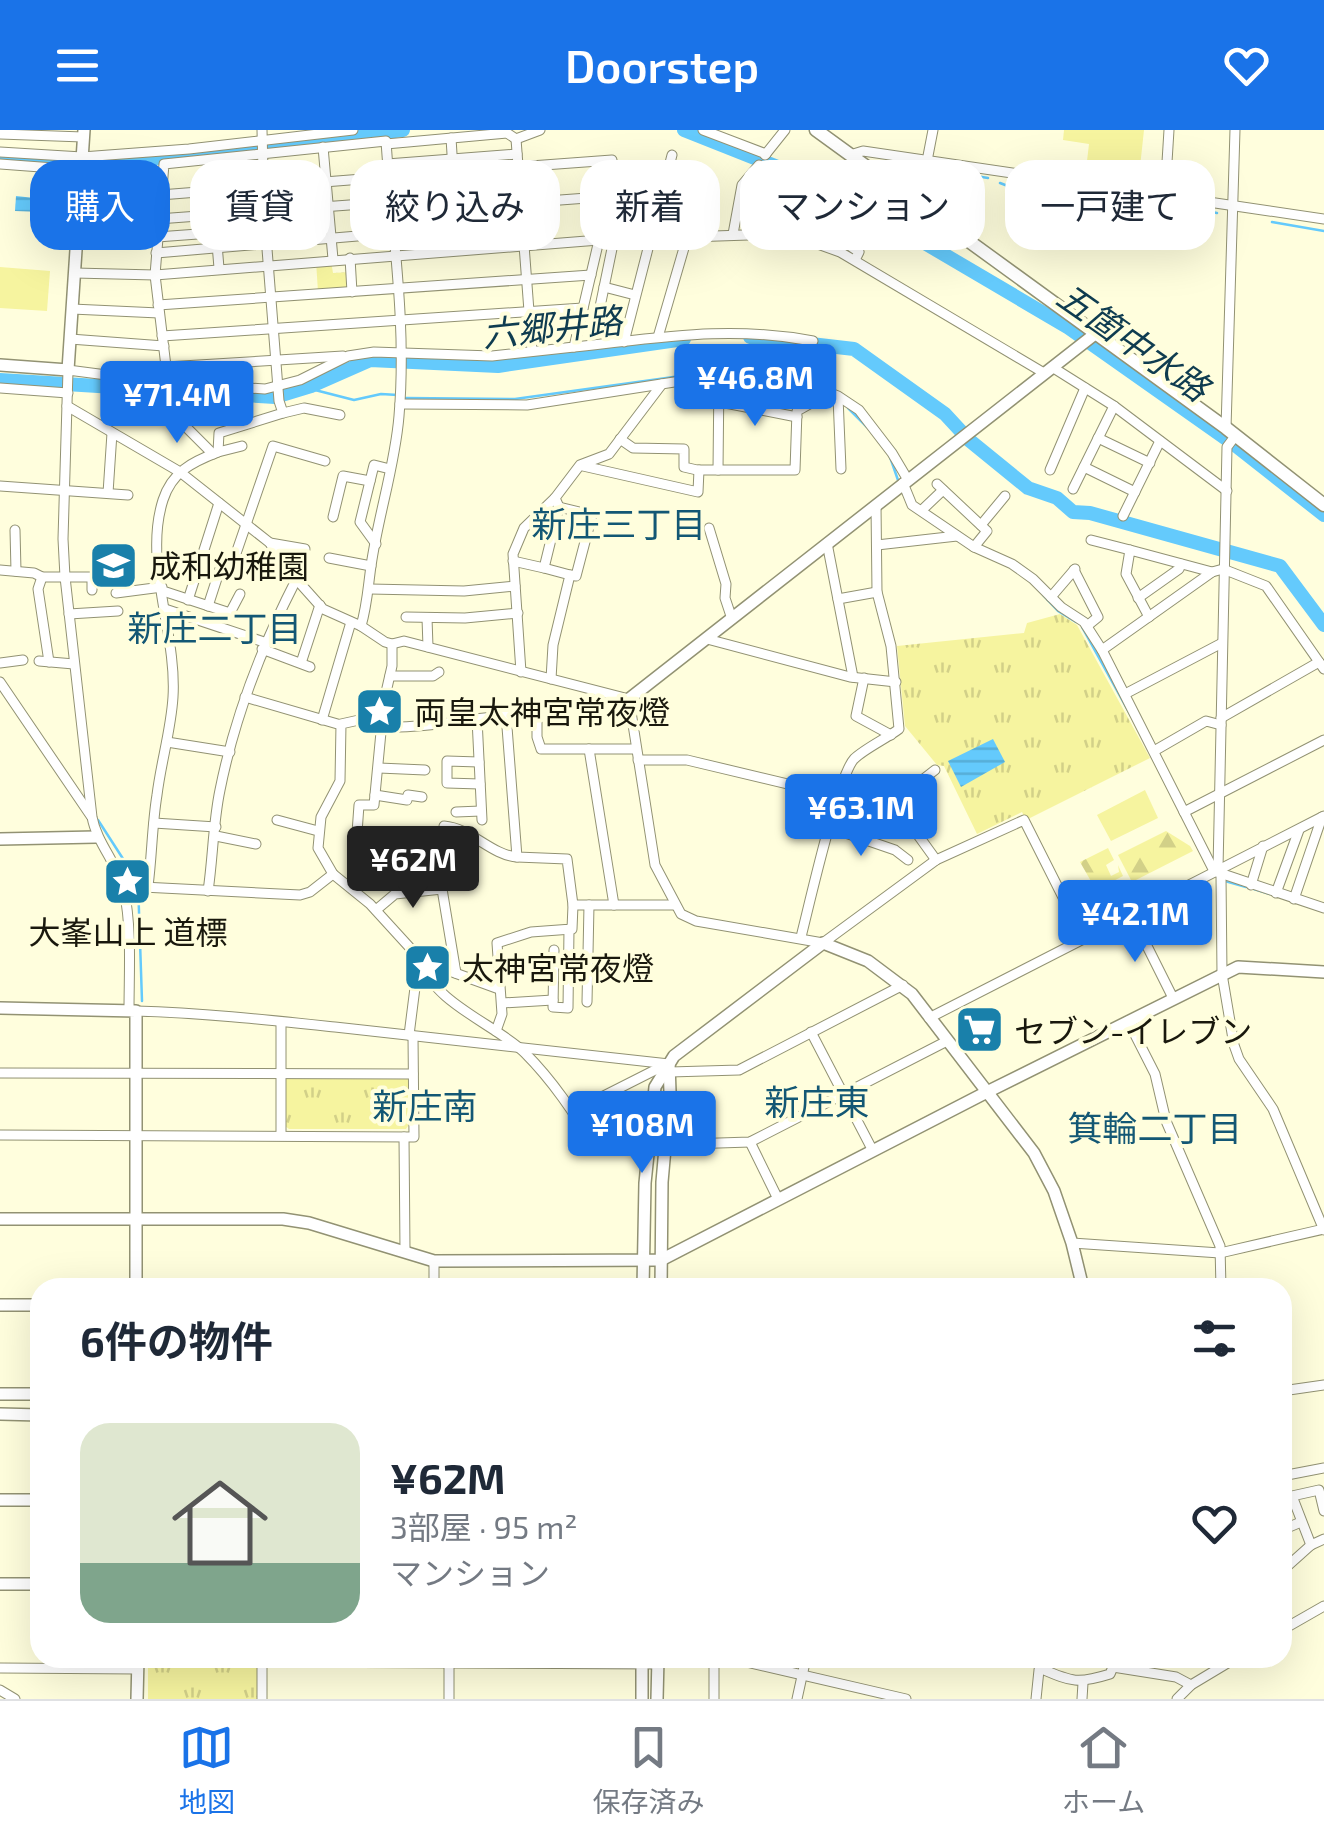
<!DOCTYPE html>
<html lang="ja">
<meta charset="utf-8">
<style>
body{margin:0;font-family:"Exo 2","Noto Sans JP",sans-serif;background:#f2f2f3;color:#1f2937;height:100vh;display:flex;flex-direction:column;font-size:38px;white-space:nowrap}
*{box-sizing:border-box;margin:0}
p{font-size:32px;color:#747a83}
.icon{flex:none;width:55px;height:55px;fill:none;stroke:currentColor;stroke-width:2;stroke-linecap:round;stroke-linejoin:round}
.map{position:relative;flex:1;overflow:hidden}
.details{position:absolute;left:30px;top:1148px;width:1262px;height:390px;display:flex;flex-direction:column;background:#fff;border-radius:30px;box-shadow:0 10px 40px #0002}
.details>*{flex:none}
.top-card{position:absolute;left:30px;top:30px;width:1265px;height:90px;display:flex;gap:20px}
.price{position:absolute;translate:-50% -85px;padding:0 22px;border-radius:10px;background:#1a73e8;color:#fff;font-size:32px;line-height:65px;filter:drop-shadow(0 2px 5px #0008)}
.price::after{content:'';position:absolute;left:50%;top:60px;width:30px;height:22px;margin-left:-15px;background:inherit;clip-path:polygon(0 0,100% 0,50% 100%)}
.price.current{background:#222;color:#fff}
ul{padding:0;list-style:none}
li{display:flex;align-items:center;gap:30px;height:250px;padding:0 50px}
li+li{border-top:2px solid #e0e1e3}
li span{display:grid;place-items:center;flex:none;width:280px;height:200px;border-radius:30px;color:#555}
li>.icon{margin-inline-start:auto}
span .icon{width:120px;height:120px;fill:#fffc;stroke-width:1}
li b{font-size:42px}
h2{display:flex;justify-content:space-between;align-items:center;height:120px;padding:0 50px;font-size:42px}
.pill{padding:0 35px;border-radius:30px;background:#fff;box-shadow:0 10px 40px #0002;font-size:35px;line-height:90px}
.pill.current{background:#1a73e8;color:#fff}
header{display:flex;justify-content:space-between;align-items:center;height:130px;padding:0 50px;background:#1a73e8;color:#fff;font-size:45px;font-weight:600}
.dock{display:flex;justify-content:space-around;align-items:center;height:140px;border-top:2px solid #e0e1e3;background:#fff;font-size:28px;color:#747a83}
.dock a{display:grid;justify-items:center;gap:5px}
.dock .current{color:#1a73e8}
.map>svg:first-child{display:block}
.grass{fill:url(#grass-tufts)}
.forest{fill:url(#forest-firs)}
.pitch{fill:#f6f49f}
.water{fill:url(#water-rules)}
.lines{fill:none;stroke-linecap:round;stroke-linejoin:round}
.stream{stroke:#64cafc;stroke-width:2.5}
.river{stroke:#64cafc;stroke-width:14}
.minor-casing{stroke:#929273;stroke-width:11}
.tertiary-casing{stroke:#929273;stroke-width:14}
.secondary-casing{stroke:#929273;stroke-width:15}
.minor{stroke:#fff;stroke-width:9}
.tertiary{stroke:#fff;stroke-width:11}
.secondary{stroke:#fff;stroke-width:12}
.labels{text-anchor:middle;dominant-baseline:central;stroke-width:8;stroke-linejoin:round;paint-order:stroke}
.poi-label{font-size:32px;fill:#19180d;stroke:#fffedd;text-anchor:start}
.water-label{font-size:35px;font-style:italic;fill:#0f3c50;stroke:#fffedd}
.neighbourhood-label{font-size:35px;fill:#135774;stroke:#fffedd}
</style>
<header><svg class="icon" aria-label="menu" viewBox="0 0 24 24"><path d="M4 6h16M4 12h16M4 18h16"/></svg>Doorstep<svg class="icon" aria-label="heart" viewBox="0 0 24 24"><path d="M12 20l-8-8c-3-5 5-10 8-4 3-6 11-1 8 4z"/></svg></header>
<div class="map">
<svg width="1324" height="1569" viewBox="0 0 1324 1569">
<defs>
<pattern id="grass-tufts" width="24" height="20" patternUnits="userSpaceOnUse" patternTransform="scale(2.5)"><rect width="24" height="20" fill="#f6f49f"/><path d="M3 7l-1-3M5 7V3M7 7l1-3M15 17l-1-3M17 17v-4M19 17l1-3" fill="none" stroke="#d2d088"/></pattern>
<pattern id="forest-firs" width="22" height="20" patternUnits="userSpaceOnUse" patternTransform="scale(2.5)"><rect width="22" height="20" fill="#f6f49f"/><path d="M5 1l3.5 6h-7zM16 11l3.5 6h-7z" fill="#d2d088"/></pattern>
<pattern id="water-rules" width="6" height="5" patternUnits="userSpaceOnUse" patternTransform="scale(2.5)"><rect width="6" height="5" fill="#64cafc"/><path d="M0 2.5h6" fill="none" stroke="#56add7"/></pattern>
</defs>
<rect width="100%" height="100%" fill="#fffedd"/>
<!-- grass -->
<g class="grass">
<polygon points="316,131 331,131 333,143 350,142 351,161 318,162"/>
<polygon points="1060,484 1077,495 1150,628 1026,690 1022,682 977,704 944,636 937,635 905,596 897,516 1024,503 1027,493"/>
<polygon points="289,946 405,946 409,950 408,996 406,999 289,999 285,996 285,950"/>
<rect x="148" y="1528" width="109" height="41"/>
</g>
<!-- forest -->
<g class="forest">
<polygon points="1166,701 1190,716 1193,721 1132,752 1118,725"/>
<polygon points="1108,718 1114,730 1106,735 1111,746 1119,742 1118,735 1123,746 1096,760 1080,732"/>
</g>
<!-- pitch -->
<g class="pitch">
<polygon points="1064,0 1144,0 1140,37 1087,31 1089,14 1063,10"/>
<polygon points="0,137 50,141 47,181 0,178"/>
<polygon points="1145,660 1158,688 1111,711 1097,685"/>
<path d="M 178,1528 L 244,1528 C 222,1543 201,1539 178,1528 Z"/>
</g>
<!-- water -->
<g class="water">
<polygon points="16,66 44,69 43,82 15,81"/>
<polygon points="993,609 1005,632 961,657 948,631"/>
</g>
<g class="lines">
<!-- stream -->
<g class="stream">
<polyline points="886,35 924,41"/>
<polyline points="939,40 988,48"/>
<polyline points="1000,53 1013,58 1069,63"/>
<polyline points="1088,63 1127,68"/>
<polyline points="1172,75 1217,83"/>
<polyline points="1272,92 1324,101"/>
<polyline points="724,248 728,266 740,272"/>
<polyline points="311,256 315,260 354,270 381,264 398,265"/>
<polyline points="406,268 515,269 695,244"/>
<polyline points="848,278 867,297"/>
<polyline points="890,327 899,353"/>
<polyline points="1043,465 1058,481 1076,492"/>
<polyline points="1082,497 1131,586"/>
<polyline points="98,690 138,752 142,871"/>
<polyline points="1225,751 1246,757"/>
<polyline points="1254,759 1270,764"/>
</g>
<!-- river -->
<g class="river">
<polyline points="684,0 833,59 1069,198 1235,315 1324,385"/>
<path d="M 0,30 C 135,37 269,18 403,0"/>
<polyline points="750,207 854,219 945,284 969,310 1028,358 1057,368 1073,382 1090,383 1280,436 1324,495"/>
<polyline points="0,250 275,267 311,256 370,230 498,236 684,209"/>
</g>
<defs>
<g id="minor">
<polyline points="703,0 766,24"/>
<polyline points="0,4 83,7"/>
<polyline points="451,8 458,120"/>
<polyline points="516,9 532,221"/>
<polyline points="386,14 507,3 516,9 540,0"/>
<polyline points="323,17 333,129"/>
<polyline points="0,22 82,27 189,19 353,0"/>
<polyline points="765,25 785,0"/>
<polyline points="850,25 863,21 1324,89"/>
<polyline points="210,30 219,138"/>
<polyline points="927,31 933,0"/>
<polyline points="0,34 81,40"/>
<polyline points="387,34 517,24"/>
<polyline points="517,37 612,30 614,66 520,73"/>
<polyline points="751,48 859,122 855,130"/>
<polyline points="389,56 518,46"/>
<polyline points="1165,64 1169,0"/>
<polyline points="160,65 388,47"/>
<polyline points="391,77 520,68"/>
<polyline points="158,89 390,72"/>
<polyline points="393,98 522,89"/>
<polyline points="77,99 157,104"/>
<polyline points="733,104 742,55 759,35"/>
<polyline points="157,107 266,99"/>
<polyline points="156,123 393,103"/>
<polyline points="350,128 352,162"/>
<polyline points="75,143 155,145 599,110 775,104 801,108 840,122 1044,243"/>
<polyline points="604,157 635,165"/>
<polyline points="158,175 591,145"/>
<polyline points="72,179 159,183"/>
<polyline points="595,201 614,109"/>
<polyline points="162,206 583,178"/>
<polyline points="658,207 705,46"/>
<polyline points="70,209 164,216"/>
<polyline points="624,212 672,25"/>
<path d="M 574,217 C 659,208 728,195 813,211"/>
<polyline points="166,237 343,226"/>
<polyline points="1052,237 1114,276 1227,361"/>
<path d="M 168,253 L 155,145 L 164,34 L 386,11 C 392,103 407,193 399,286 C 395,336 378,386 371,436 C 368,457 367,476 361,496"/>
<polyline points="0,258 68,263"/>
<polyline points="838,267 841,339"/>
<polyline points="720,272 797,287"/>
<polyline points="400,274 527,275 719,245 757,242 815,257 838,266 859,280 892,323 908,350"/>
<polyline points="67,276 180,342 270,413 281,432 323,479 361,496 385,512 392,514 404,511 629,569 655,735 681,784 696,791 823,813 936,730 1024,690 1084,809"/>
<polyline points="169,280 213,324"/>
<polyline points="283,283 304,278 340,285"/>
<polyline points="1226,298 1235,0"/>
<polyline points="1098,308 1150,333"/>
<polyline points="620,309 633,318 684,319 684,337 697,340 795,340 797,281 829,263"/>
<polyline points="218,322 242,316"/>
<polyline points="583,336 698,362 699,340"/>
<polyline points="1084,337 1135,362"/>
<polyline points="718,340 719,245"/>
<polyline points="1050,340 1085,258"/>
<polyline points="903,353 912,375 974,417 987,401 937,354"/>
<polyline points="0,356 128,365"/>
<polyline points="1073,359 1114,276"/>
<polyline points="108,363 112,303"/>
<polyline points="559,377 592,385 576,446 570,445"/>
<polyline points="922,380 943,360"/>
<polyline points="1123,386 1160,311"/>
<polyline points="333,387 343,346 370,351"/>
<polyline points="981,395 1005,366"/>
<polyline points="709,398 726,454 725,468 732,489"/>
<polyline points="15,400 16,441"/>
<polyline points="1091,410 1130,420"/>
<polyline points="270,413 305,419"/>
<polyline points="827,413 853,547"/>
<polyline points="376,414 360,392 374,335 390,339"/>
<polyline points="877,415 957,406"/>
<polyline points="974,417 1012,434 1033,449 1061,477 1084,492 1102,520"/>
<polyline points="329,428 371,436"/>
<polyline points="513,431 544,438"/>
<polyline points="0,440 34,443 42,447 92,447 92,460"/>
<polyline points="1074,440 1098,487 1087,496"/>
<polyline points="42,447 38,459 49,532"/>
<polyline points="370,459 464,461 515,456"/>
<polyline points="163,461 230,483 240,464"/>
<polyline points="116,463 162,457"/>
<polyline points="1051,467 1075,439"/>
<polyline points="1138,468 1179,439 1181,434"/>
<polyline points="838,469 877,462"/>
<polyline points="188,470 219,373"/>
<polyline points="208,476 220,439 230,441 273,316 325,331"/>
<polyline points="165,479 264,512"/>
<polyline points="69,484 118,481"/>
<polyline points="406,487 465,488 518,483"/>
<polyline points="1149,487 1126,444 1130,420 1212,442"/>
<polyline points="427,488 428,517"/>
<polyline points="707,509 850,547 896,552"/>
<polyline points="262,519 310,537"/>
<polyline points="39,531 74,534"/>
<polyline points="0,533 23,530"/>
<polyline points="301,533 320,475"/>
<polyline points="1324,539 1266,456 1223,439 1212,442 1102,520 1214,741 1324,778"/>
<polyline points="521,542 513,424 524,398 555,368"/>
<polyline points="390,546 433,546 439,542"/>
<polyline points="864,548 856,586 891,605"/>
<polyline points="551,549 553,515 570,445 544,438 559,377 555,368 580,335 609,324 662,254"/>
<polyline points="0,552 91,686"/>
<polyline points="1125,564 1222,513"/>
<polyline points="245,567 341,595"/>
<path d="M 384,571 L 368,588 L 341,594 L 340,651 L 321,687 L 318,718 L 333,744 L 370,774 L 422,831 C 430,871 498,896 525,923 C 553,951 574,983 595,1017 L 750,1012 L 947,911"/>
<polyline points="1221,588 1319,532"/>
<polyline points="477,589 482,690"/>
<polyline points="322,590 351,492"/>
<path d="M 382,597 C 434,599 485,584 537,584 L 537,607 L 541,619 L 636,619"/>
<polyline points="167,612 230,622"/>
<polyline points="589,619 614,775"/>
<polyline points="1154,621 1206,591 1221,595"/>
<polyline points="638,630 687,630 838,666"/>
<polyline points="479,632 447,631 447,653 480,654"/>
<polyline points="379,638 425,640"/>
<polyline points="887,662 936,730"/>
<polyline points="375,665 407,670 408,665 422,667"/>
<polyline points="894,672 935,640"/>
<polyline points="456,682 481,681"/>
<polyline points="1184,682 1324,610"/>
<polyline points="277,690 318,701"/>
<polyline points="154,693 216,697"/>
<polyline points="831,698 895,720 908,730"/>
<polyline points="216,706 256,714"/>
<polyline points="1218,739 1227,317 1236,305"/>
<polyline points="1221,746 1222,844 1234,915 1239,929 1273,979 1324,1100"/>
<polyline points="1251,755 1263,716"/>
<polyline points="123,756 300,765 310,762 333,744"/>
<path d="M 148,756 C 152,726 152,695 157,665 C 161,632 171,600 173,567 C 177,502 143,433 163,370 C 172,342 192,332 218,322 L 219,303 L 283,283 L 279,271 L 264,81 L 262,0"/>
<polyline points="353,758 359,675 374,675 384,571 392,536 392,514"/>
<path d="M 208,761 C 213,728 213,693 220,660 C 235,585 262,516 297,448"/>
<polyline points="418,761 420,717"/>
<polyline points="1276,763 1299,700"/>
<polyline points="1294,769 1322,687"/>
<polyline points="573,775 674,775"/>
<polyline points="376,780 395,764 442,759"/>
<polyline points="1131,784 1173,868"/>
<path d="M 801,807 C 809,776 838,646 854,629 C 864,619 887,608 899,599 L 891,516 L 877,462 L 876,375"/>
<polyline points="554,820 553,877 568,878 569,799"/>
<polyline points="422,831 499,859"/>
<path d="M 456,843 L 442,759 L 444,696 C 471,698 491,725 517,727"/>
<polyline points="587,872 589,775"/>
<polyline points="502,873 553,870"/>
<path d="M 129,881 C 129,841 132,799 124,760 C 118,734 97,714 92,687 L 65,447 L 63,409 L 68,240 L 168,253 L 265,259 L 300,250 L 348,226 L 374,222 L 492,226 L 574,217 L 599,110"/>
<path d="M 136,881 C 203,883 268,890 335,897 C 446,909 557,922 669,934"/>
<polyline points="929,888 1324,686"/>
<polyline points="1128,891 1155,944 1166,991 1220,1116 1221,1158"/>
<polyline points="496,901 502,884 497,813 531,802 572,799 573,775 567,729 517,727 506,584"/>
<polyline points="811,902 873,1021"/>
<polyline points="409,905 417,842 422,835"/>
<polyline points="670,942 739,940 903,855"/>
<polyline points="0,943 413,944"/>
<polyline points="574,981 665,935"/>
<polyline points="0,1005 414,1007 413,906"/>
<polyline points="281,1005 281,892"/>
<polyline points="404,1007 405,1120"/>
<polyline points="750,1012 778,1069"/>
<polyline points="1072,1113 1220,1123 1324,1099"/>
<polyline points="434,1158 434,1131"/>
<polyline points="1282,1261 1324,1255"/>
<polyline points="1282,1346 1324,1338"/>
<polyline points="1282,1400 1301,1392"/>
<polyline points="1311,1415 1292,1366 1319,1360 1324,1381"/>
<polyline points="1282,1441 1311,1415 1324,1409"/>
<polyline points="1282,1500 1324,1476"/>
<polyline points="262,1528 262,1569"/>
<polyline points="729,1528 906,1569"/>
<polyline points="1113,1528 1113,1537 1176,1547 1191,1555"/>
<polyline points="262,1532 658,1534"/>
<polyline points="449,1534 449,1569"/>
<polyline points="0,1538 137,1539"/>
<path d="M 1042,1539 C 1072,1552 1078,1554 1110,1544 L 1113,1537"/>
<polyline points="0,1560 15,1569"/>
<polyline points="714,1569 714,1528"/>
<polyline points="797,1569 806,1528"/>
<polyline points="1036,1569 1039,1540 1043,1528"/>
<polyline points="1082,1569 1083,1553"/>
<polyline points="1177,1569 1191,1555 1236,1528"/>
</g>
<g id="tertiary">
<polyline points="0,235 68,240 84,0"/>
<polyline points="629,569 1095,204"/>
<polyline points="0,709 96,707"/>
<polyline points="0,878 136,881 136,1158"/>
<polyline points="0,1089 283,1089 309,1093 434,1131 661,1130 987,962 1238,837 1324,842"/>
<polyline points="643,1158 645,1053 655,957 674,926 823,813 868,831 912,864 1034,1023 1054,1061 1072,1113 1083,1158"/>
<polyline points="661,1158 662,1052 670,962 669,934"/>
<polyline points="0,1175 40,1175"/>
<polyline points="0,1264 40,1264"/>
<polyline points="0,1284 40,1285"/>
<polyline points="0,1370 40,1370"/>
<polyline points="0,1454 40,1454"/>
<polyline points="137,1569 138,1528"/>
<polyline points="642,1569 642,1528"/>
<polyline points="657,1569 658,1528"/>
</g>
<polyline id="secondary" points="816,0 1226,298 1324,375"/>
</defs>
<!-- minor casing -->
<use href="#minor" class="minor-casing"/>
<!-- tertiary casing -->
<use href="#tertiary" class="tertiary-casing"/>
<!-- secondary casing -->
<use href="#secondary" class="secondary-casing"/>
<!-- minor -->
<use href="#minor" class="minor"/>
<!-- tertiary -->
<use href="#tertiary" class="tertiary"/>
<!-- secondary -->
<use href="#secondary" class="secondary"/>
</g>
<!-- icons -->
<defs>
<symbol id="school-square" viewBox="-11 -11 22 22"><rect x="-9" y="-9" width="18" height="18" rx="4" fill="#1980aa" stroke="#fffedd"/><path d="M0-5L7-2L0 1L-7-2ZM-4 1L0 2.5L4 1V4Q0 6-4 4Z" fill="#fff"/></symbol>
<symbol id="sight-square" viewBox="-11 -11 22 22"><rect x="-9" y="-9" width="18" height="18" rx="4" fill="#1980aa" stroke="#fffedd"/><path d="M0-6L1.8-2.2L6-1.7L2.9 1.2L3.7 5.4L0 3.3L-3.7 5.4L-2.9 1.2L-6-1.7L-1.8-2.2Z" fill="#fff"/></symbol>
<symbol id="supermarket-square" viewBox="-11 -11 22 22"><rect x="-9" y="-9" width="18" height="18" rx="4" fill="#1980aa" stroke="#fffedd"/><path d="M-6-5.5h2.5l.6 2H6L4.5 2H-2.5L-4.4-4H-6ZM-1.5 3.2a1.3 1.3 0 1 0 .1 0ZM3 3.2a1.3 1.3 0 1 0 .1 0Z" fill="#fff"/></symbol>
</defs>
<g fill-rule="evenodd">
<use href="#school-square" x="86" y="408" width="55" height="55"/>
<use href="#sight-square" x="352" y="554" width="55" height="55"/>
<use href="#sight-square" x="100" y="724" width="55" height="55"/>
<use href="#sight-square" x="400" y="810" width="55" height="55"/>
<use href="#supermarket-square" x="952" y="872" width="55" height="55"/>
</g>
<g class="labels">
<!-- poi labels -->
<g class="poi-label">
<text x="149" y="435">成和幼稚園</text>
<text x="414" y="581">両皇太神宮常夜燈</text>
<text x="128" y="801" text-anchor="middle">大峯山上 道標</text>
<text x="462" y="837">太神宮常夜燈</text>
<text x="1014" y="900">セブン-イレブン</text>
</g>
<!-- water labels -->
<g class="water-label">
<text transform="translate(552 196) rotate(-6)">六郷井路</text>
<text transform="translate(1134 211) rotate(35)">五箇中水路</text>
</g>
<!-- neighbourhood labels -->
<g class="neighbourhood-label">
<text x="619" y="393">新庄三丁目</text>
<text x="215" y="497">新庄二丁目</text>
<text x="817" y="971">新庄東</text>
<text x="425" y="975">新庄南</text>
<text x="1155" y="997">箕輪二丁目</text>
</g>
</g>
</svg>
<b class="price" style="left:755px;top:299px">¥46.8M</b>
<b class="price" style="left:177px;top:316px">¥71.4M</b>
<b class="price" style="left:861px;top:729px">¥63.1M</b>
<b class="price current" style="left:413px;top:781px">¥62M</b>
<b class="price" style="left:1135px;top:835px">¥42.1M</b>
<b class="price" style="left:642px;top:1046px">¥108M</b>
<div class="top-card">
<a class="pill current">購入</a>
<a class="pill">賃貸</a>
<a class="pill">絞り込み</a>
<a class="pill">新着</a>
<a class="pill">マンション</a>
<a class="pill">一戸建て</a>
</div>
<section class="details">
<h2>6件の物件<svg class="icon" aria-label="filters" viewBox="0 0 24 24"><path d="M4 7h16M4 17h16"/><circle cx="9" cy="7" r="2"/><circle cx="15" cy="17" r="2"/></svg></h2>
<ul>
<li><span style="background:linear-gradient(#dfe7d0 70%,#7fa58c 0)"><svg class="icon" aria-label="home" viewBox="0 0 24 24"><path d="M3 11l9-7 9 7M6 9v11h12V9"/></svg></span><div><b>¥62M</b><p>3部屋 · 95 m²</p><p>マンション</p></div><svg class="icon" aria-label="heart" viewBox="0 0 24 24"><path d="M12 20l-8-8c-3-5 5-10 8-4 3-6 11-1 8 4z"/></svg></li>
</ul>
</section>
</div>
<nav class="dock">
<a class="current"><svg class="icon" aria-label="map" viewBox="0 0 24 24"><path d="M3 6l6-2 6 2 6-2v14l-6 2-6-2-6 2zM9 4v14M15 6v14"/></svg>地図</a>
<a><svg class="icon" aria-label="saved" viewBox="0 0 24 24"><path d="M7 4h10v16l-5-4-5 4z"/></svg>保存済み</a>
<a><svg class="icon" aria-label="home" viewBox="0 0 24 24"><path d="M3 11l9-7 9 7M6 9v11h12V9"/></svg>ホーム</a>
</nav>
